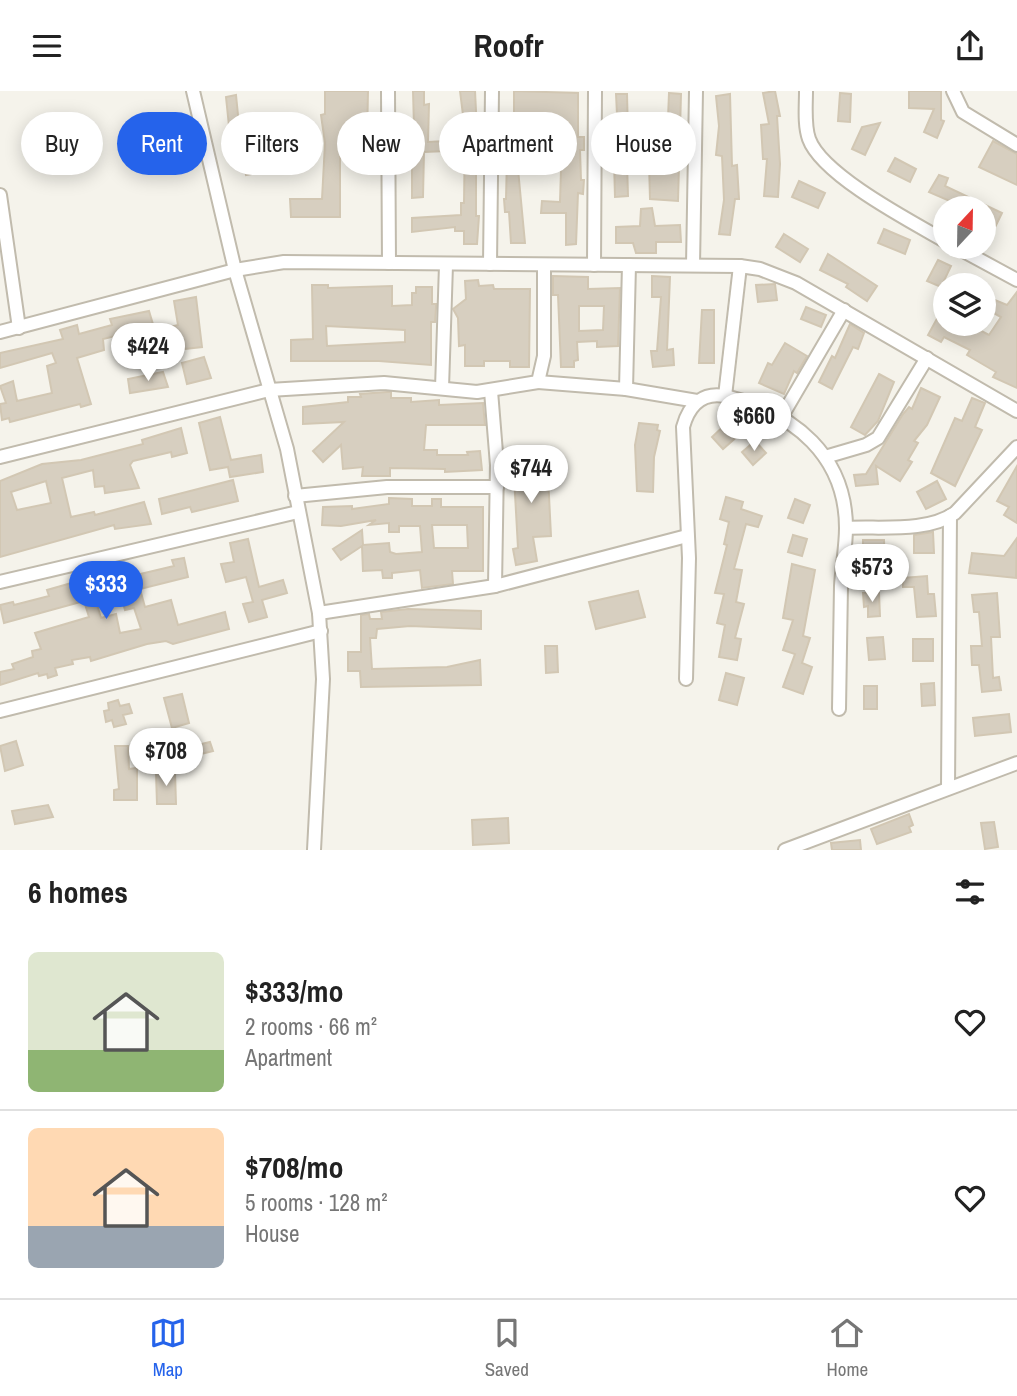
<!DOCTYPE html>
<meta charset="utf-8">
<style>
body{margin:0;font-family:"Archivo Narrow",sans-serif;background:#f6f6f6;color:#222;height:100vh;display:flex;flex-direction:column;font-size:26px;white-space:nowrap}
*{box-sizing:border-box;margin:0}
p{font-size:23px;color:#767676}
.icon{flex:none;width:38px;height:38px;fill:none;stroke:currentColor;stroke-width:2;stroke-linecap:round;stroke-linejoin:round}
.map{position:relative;height:759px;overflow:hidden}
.sheet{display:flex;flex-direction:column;background:#fff;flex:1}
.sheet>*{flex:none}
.guide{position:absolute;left:21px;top:21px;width:976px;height:63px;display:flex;gap:14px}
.needle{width:46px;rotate:22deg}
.tools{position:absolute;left:933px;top:105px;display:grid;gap:14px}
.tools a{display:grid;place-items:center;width:63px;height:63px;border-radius:50%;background:#fff;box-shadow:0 4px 18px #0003;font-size:35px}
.price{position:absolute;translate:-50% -60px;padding:0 16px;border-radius:24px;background:#fff;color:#222;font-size:23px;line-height:46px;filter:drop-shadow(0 2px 4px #0008)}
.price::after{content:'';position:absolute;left:50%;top:42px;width:21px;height:16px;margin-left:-10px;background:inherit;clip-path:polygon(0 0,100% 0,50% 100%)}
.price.current{background:#2563eb;color:#fff}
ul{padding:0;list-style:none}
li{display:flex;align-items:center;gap:21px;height:175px;padding:0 28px}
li+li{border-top:2px solid #e0e0e0}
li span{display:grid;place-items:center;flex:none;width:196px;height:140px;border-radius:10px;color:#555}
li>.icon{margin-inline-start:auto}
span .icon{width:84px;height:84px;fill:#fffc;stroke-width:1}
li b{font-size:30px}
h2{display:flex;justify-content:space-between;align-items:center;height:84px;padding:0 28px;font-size:30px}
.tag{padding:0 24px;border-radius:32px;background:#fff;box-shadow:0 4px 18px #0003;font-size:24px;line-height:63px}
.tag.current{background:#2563eb;color:#fff}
header{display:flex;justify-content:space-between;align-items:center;height:91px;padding:0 28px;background:#fff;font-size:32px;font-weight:700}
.tabs{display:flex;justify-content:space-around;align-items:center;height:98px;border-top:2px solid #e0e0e0;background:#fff;font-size:19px;color:#767676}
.tabs a{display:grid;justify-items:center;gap:4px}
.tabs .current{color:#2563eb}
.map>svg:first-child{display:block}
.building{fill:#d7cfc0;stroke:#d2c7b3;stroke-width:2;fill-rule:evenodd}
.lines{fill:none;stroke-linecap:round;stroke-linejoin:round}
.street-casing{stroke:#c1bbad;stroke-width:16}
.street{stroke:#fff;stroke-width:12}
</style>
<header><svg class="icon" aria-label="menu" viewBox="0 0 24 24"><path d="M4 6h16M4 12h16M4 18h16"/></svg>Roofr<svg class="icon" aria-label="share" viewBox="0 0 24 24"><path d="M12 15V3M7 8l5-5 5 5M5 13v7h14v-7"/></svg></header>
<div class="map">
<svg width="1017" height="759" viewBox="0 0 1017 759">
<rect width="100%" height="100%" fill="#f5f3eb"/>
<!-- building -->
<g class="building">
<polygon points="325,0 368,0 367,48 340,47 340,126 291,126 290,108 322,108 325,52 321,24 325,23"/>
<polygon points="413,0 424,0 424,14 429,13 428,51 445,50 446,60 424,61 423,106 412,107 412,48 409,48 409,35 414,35"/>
<polygon points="460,0 475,0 477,40 481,40 476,67 476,125 479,125 477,153 464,153 464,140 455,140 455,136 412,141 412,127 461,124 461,112 464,112 465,40"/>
<polygon points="514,0 578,2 578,46 584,46 584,59 580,59 581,89 584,89 583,103 578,102 576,153 566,154 566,122 541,122 542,110 560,111 561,79 550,79 550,62 543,62 543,57 514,56"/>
<polygon points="775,0 780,25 777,25 780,73 778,106 764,105 767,68 763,68 761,34 769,33 763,2"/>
<polygon points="909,0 941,0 941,29 944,30 937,47 924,41 934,18 909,17"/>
<polygon points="669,2 681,3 678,110 650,108 649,71 627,72 628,105 615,106 614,69 610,69 610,59 615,59 614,43 618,43 616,3 627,3 628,42 638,42 639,51 667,53"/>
<polygon points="840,2 851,3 850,31 838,30"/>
<polygon points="730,3 732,75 737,74 739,108 735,108 730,144 719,143 724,109 722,65 716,64 719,35 716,5"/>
<polygon points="236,4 239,34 229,35 226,6"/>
<polygon points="880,32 865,64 852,58 862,36"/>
<polygon points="248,39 257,82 246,84 238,41"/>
<polygon points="993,50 1017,63 1017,94 979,76"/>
<polygon points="507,66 521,66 518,78 525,152 511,152 509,121 505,121 504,108 506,108"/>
<polygon points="895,67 916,78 910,91 888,80"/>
<polygon points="939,84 948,87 945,95 1002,122 984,159 984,117 957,117 948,112 950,110 929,101"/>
<polygon points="799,90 825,102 818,117 792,106"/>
<polygon points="652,117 655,135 680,134 681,151 656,151 656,162 636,162 633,152 616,152 616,136 640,135 641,118"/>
<polygon points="884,138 910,149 905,163 878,152"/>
<polygon points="784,143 808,158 800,171 776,156"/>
<polygon points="828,163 877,195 867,210 846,196 848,193 820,179"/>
<polygon points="938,169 951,175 941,196 927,190"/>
<path d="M 553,185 L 588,186 L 588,198 L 620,197 L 618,255 L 597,256 L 597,250 L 577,251 L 578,269 L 574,270 L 574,276 L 561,276 L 558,204 L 553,204 ZM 579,215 L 604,215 L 603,239 L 579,240 Z"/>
<polygon points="652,185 670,186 667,259 673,258 674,274 653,276 651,260 657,260 661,206 652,206"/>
<polygon points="478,189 479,195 493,194 494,198 530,198 529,276 510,276 510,270 484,270 484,275 465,275 465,254 459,255 458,227 453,218 466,208 465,190"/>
<polygon points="775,193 777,209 758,211 756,194"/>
<path d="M 312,194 L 328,194 L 328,197 L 392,195 L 392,215 L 412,214 L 412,202 L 416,202 L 416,196 L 432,196 L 432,213 L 436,213 L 436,217 L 435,231 L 431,231 L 431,274 L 379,270 L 291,270 L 291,249 L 313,248 ZM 326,235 L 405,239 L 405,251 L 327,255 Z"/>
<polygon points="1017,201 1017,297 993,286 996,281 967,264 970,259 944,246 941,251 928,244 945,213 945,233 968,233 989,244 1001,226 990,220 995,209 1007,214"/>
<polygon points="196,206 202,256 149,262 144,238 103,248 104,259 77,267 91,313 81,316 80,313 10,331 9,327 2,329 0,313 6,312 0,295 13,290 17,310 52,302 47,275 56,272 52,262 0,277 0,262 63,248 60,239 77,234 79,243 112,234 110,228 149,220 155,240 178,234 174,210"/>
<polygon points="806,216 826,224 821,236 801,228"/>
<polygon points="702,219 714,219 714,272 699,272"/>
<polygon points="850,233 864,242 858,258 853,256 832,298 819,291 832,265 835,267"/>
<polygon points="785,252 807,265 797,282 794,280 784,303 759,292 768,272 772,274"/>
<polygon points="204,266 211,287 187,293 182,272"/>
<polygon points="163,281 168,296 130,302 128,288"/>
<polygon points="879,283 894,291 878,330 865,344 851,336"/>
<polygon points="921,297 940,306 927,334 914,350 918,352 908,369 912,371 900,390 876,375 878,393 856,395 854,384 866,383 903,323 909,316 912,318"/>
<polygon points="387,301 391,301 391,307 411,307 411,311 439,309 439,314 483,312 485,334 426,334 424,359 437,359 437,364 468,364 467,361 480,360 482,379 445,381 445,378 390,377 390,385 362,385 363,376 343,378 341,354 323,371 313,360 344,331 303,333 303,316 348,311 348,306 361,306 360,303"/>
<polygon points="972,307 985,312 975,336 982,339 955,395 931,382 955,327 962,330"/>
<polygon points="220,326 231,369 261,364 263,381 230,386 228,376 210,379 199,332"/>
<polygon points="639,332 658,334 657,339 660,340 654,366 653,401 637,400 635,354"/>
<polygon points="727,332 739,344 723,358 712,346"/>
<path d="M 181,337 L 187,362 L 172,366 L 171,361 L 133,370 L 130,374 L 139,397 L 105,402 L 104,395 L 95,396 L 93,379 L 62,387 L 71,426 L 94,421 L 95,424 L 144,411 L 151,433 L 115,438 L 114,434 L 0,466 L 0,390 L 42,373 L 81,369 L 143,353 L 142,349 ZM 46,390 L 51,412 L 17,419 L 11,401 Z"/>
<polygon points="755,350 766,362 753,374 742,361"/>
<polygon points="547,365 551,445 533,446 537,470 516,474 513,458 518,457 513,367"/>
<polygon points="1017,375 1017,432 1004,424 1009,416 997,410"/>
<polygon points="233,389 238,410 192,421 190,416 162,423 159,408"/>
<polygon points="937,390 946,408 926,418 917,401"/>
<polygon points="726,406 743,411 741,418 762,425 758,436 746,433 734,478 742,479 736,511 744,513 735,547 741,548 737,569 719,566 725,534 717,532 724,503 715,502 727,454 724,453 729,431 720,428"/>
<path d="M 389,407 L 412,408 L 412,415 L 432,415 L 432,408 L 441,408 L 441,416 L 483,416 L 483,480 L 452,480 L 453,493 L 422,497 L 420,479 L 392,482 L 392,487 L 383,487 L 382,479 L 363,480 L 362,455 L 341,469 L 333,458 L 362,439 L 363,454 L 389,452 L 390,461 L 396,463 L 422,461 L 420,435 L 399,435 L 399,441 L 389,441 L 389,432 L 369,434 L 376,429 L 341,435 L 322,434 L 323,416 L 352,415 L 352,418 L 389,413 ZM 432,434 L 467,434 L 468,457 L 434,457 Z"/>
<polygon points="795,408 810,414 803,432 788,427"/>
<polygon points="933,441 934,462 914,462 914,444"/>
<polygon points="793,444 807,448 802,465 788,461"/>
<polygon points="1017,447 1016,487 969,482 972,462 1004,465"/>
<polygon points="248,448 259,496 283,489 287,502 262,509 267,526 249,531 243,513 253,511 246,486 226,491 221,473 234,471 230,452"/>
<polygon points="863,449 884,449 885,482 863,482"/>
<path d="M 184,467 L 188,486 L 140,498 L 145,516 L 171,509 L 178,534 L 225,521 L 229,538 L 173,553 L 166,550 L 147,553 L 91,570 L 90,566 L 72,569 L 73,573 L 55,577 L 57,584 L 48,587 L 47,583 L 39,585 L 38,582 L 0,594 L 0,581 L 14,578 L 12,573 L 33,566 L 32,560 L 41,558 L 35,542 L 89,526 L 84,510 L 4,532 L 0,514 L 13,511 L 14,514 L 49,505 L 47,499 L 89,487 L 90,491 L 134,478 L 136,484 L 174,475 L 172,469 ZM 120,501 L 125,519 L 134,517 L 141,538 L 120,542 L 116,523 L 101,527 L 95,507 Z"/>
<polygon points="792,473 815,479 803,545 810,547 802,572 812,576 803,603 783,596 795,563 783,559 793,529 783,527"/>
<polygon points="927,485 928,503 934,503 936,525 917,526 914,496 903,496 903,487"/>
<polygon points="638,500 645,526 596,538 589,511"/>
<polygon points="863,502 879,502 880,525 868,526 868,515 864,516"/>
<polygon points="997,502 1000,546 991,546 993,587 999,586 1001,599 982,601 979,574 972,574 971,555 982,555 979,521 974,521 972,504"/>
<polygon points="408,518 481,520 481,538 410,535 377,538 376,547 370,547 372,578 447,576 480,569 481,594 361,596 360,580 348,580 348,561 361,561 361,524 369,523 370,528 382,528 381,521"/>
<polygon points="883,546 885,568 869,569 867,547"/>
<rect x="913" y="548" width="20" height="22"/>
<polygon points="545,555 557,555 558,581 546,582"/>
<polygon points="726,582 744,587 737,614 719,609"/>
<polygon points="934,592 935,614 922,615 921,593"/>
<rect x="864" y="595" width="13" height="23"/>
<polygon points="182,603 189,632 172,637 164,607"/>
<polygon points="118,609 120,615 129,613 132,622 123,624 126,633 114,636 112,629 106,631 104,620 109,619 108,612"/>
<polygon points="1009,623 1011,641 975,645 973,627"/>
<polygon points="16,650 23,674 5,680 0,655"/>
<polygon points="210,651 213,660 181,668 180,658"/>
<polygon points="115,655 128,655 129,678 137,677 137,709 114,709 114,699 119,698"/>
<polygon points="175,681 176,713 157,713 156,682"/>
<polygon points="48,714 53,726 15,733 12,720"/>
<polygon points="909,723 913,734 909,736 911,741 877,753 871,738"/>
<polygon points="508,727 509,752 473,754 472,729"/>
<polygon points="994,731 998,756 985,758 981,732"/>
<polygon points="860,749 861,759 832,759 831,752"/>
</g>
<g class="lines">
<defs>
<g id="street">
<polyline points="193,0 235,179 287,358 319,522 323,588 314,759"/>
<polyline points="388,0 389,172"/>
<path d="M 806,0 C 806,15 804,34 809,48 C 822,84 910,130 945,150"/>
<polyline points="953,0 963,21 1017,54"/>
<polyline points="0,104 19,237"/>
<polyline points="956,156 1017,189"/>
<polyline points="490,173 492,0"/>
<polyline points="594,174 595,0"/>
<polyline points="693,174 696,0"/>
<polyline points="0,241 235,179 284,171 740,175 760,178 796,192 1017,320"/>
<polyline points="538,291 626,298 697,310"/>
<polyline points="442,297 446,174"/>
<polyline points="626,298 629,174"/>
<polyline points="491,300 497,374 495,495"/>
<polyline points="725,305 740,175"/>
<polyline points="782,325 844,219"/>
<polyline points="0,366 269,299 384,292 477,301 538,291 544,265 544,174"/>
<polyline points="825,366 866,354 878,347 927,267"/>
<polyline points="295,405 387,396 497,396"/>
<path d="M 846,437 C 879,435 927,442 955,422 L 1017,356"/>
<polyline points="0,491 298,421"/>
<polyline points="319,522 495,495 687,445"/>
<path d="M 686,588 L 689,467 L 683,336 C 689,314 703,299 729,306 C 794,322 846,365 846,437 C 846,456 842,476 841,495 C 840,536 840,577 839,618"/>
<polyline points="0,620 321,540"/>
<polyline points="948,697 950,425"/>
<polyline points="785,759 1017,672"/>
</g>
</defs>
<!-- street casing -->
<use href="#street" class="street-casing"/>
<!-- street -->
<use href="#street" class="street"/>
</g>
</svg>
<div class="tools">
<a><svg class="needle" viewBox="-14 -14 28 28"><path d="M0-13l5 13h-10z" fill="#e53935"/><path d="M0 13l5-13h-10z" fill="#767676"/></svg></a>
<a><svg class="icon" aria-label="layers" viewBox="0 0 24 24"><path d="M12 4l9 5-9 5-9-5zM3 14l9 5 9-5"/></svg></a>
</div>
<b class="price" style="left:148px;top:292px">$424</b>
<b class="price" style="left:754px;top:362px">$660</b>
<b class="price" style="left:531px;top:414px">$744</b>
<b class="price" style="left:872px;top:513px">$573</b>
<b class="price current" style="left:106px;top:530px">$333</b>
<b class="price" style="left:166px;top:697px">$708</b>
<div class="guide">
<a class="tag">Buy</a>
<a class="tag current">Rent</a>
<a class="tag">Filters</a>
<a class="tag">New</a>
<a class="tag">Apartment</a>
<a class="tag">House</a>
</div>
</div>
<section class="sheet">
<h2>6 homes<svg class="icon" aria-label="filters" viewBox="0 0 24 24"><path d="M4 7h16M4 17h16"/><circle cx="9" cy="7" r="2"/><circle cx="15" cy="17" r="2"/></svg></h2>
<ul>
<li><span style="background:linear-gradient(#dfe7d0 70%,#8fb573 0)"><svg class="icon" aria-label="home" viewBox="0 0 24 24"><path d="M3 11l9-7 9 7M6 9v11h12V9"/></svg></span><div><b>$333/mo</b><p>2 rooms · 66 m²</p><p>Apartment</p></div><svg class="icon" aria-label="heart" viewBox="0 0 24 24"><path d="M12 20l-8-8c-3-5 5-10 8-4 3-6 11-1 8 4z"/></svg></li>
<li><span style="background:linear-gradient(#ffd9b3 70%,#9aa5b1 0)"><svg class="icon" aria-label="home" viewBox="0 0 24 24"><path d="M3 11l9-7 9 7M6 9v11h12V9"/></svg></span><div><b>$708/mo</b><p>5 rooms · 128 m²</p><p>House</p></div><svg class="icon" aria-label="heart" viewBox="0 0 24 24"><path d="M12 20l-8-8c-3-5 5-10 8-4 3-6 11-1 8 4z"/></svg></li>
</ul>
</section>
<nav class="tabs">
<a class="current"><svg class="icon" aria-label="map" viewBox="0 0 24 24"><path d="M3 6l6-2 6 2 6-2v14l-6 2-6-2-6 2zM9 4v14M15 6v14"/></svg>Map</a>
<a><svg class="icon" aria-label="saved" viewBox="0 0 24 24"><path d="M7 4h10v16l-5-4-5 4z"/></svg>Saved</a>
<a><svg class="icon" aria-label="home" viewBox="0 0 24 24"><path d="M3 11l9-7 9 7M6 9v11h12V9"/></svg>Home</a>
</nav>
